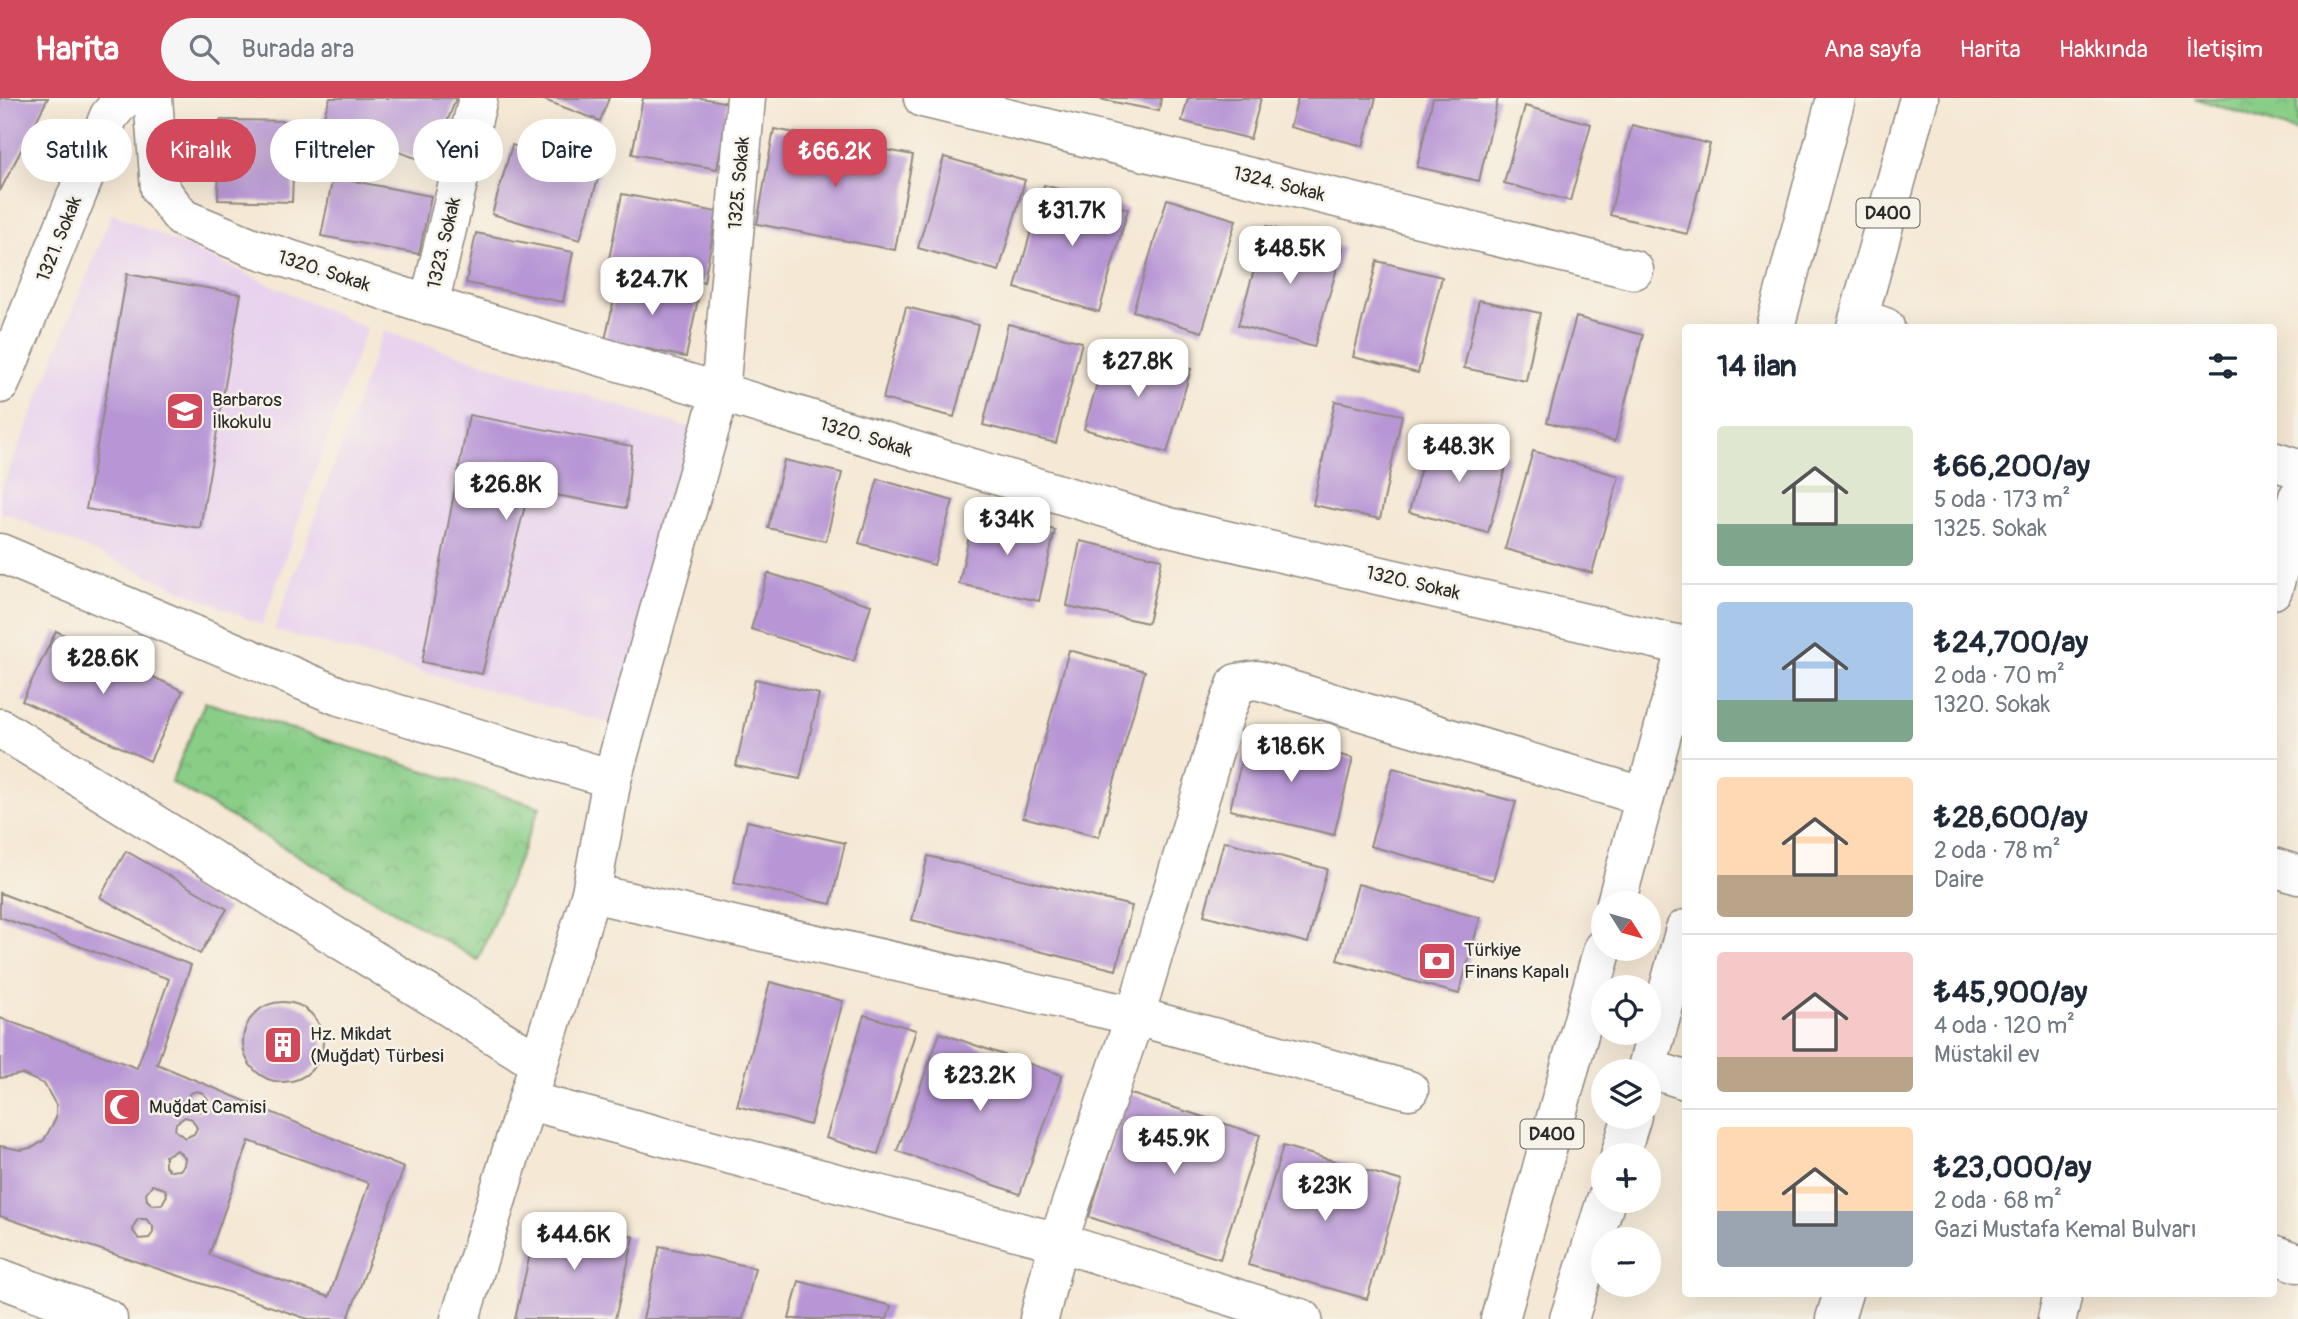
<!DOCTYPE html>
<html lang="tr">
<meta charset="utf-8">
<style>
body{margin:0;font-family:Pangolin,sans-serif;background:#f6f6f7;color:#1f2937;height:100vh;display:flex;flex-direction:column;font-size:26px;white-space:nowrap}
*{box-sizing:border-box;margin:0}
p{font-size:23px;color:#747a83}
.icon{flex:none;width:38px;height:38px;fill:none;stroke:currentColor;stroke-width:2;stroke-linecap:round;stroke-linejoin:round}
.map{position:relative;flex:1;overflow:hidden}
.sheet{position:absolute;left:1682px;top:226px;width:595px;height:973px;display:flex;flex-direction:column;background:#fff;border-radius:7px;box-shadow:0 7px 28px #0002}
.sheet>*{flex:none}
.banner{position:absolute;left:21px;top:21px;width:665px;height:63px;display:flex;gap:14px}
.needle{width:46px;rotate:127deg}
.tools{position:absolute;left:1591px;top:793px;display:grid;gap:14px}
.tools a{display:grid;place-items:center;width:70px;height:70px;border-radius:50%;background:#fff;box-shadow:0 7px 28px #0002;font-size:35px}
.price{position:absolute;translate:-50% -60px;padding:0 16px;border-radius:14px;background:#fff;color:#222;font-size:23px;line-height:46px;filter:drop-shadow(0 2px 4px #0008)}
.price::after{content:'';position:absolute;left:50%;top:42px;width:21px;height:16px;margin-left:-10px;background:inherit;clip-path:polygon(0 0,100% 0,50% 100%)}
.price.selected{background:#d1495b;color:#fff}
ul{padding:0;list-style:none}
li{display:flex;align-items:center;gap:21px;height:175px;padding:0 35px}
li+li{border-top:2px solid #e0e1e3}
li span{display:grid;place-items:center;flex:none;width:196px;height:140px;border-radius:7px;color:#555}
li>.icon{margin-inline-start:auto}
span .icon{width:84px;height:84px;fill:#fffc;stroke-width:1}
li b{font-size:30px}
h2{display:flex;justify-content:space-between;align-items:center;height:84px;padding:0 35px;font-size:30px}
.chip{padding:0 24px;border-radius:32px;background:#fff;box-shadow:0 7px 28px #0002;font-size:24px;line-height:63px}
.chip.selected{background:#d1495b;color:#fff}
header{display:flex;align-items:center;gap:42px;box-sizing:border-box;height:98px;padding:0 35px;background:#d1495b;color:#fff}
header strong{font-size:33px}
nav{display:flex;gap:38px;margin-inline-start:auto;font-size:24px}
.search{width:490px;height:63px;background:#f6f6f7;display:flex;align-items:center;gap:18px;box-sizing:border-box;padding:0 24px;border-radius:38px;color:#747a83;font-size:26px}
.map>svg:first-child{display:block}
.built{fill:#e8d2ee}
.park{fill:url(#park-crowns);stroke:#5a7c59;stroke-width:2}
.building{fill:#b896d5;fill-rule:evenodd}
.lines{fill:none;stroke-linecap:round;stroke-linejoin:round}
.minor-casing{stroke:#908a80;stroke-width:41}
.highway-casing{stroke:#908a80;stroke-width:41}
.minor{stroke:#fff;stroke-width:38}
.highway{stroke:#fff;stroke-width:38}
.labels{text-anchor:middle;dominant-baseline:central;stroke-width:5;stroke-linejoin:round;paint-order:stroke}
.shield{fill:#f7f3e8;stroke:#686764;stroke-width:2}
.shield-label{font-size:18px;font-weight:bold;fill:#2b2b2b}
.street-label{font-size:19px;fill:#2b2b2b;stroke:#f7f3e8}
.poi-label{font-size:19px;fill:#2b2b2b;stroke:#f7f3e8;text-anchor:start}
</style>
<header>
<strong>Harita</strong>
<div class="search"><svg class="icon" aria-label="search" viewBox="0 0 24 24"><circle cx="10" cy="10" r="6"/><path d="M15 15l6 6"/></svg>Burada ara</div>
<nav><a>Ana sayfa</a><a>Harita</a><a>Hakkında</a><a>İletişim</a></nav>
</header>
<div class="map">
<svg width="2298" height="1221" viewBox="0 0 2298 1221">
<defs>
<pattern id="park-crowns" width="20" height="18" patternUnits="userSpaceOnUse" patternTransform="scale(1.75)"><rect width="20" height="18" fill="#89cd87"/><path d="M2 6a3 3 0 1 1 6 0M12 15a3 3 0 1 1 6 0" fill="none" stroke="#76b075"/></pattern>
</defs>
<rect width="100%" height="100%" fill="#f7f3e8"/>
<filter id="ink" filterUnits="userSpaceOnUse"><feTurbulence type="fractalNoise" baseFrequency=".0143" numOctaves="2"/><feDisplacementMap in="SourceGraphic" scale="14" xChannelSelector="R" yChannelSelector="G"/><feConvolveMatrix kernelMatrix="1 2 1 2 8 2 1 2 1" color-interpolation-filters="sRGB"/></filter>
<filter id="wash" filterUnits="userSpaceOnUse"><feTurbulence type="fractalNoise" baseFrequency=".00686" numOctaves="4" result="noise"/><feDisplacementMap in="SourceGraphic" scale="28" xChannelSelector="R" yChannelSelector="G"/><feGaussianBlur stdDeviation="1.57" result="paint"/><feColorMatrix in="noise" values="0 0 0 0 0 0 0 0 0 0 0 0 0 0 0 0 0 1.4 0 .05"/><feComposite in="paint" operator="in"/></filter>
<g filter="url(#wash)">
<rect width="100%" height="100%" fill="#f5e8d4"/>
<!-- built -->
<g class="built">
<polygon points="112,115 366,230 262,527 0,413 0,395"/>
<polygon points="383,233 699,333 614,627 274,532"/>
</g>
<!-- park -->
<g class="park">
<polygon points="2194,0 2298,0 2298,34"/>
<polygon points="205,604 540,709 478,862 171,684"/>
</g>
<g id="blocks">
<!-- building -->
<g class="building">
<polygon points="0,0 48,0 0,93"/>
<polygon points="330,0 456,0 432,66 321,26"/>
<polygon points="539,0 609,0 600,23"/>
<polygon points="643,0 701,0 729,5 717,71 632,56"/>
<polygon points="1094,0 1161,0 1159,13"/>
<polygon points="1188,0 1261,0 1250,41 1182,23"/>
<polygon points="1298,0 1376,0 1363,48 1290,29"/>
<polygon points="1433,0 1498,0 1479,83 1417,69"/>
<polygon points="1525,8 1591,26 1570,103 1504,85"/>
<polygon points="220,22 295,23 292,104 218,102"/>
<polygon points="1632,27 1710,46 1687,136 1610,117"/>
<polygon points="774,31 913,57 895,152 757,126"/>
<polygon points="512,47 600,74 580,142 492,116"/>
<polygon points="944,59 1025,82 999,173 918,150"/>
<polygon points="333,79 431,98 419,156 321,138"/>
<polygon points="1044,87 1128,111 1099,214 1015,190"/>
<polygon points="622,96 717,114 704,184 608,166"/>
<polygon points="1167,101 1236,122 1202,234 1133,213"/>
<polygon points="1267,128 1343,150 1314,249 1238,227"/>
<polygon points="476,135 573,154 563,204 466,185"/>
<polygon points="1377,163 1442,179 1418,275 1353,259"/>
<polygon points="127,176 241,196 200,430 86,411"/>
<polygon points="619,179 699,196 686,259 605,242"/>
<polygon points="1479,202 1540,215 1526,283 1464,270"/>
<polygon points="906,209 978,227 954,319 883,301"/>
<polygon points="1576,219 1643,237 1615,343 1547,324"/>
<polygon points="1008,226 1082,244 1056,345 983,327"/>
<polygon points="1108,248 1191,271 1167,355 1084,331"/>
<polygon points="1335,303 1402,317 1380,421 1313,407"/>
<polygon points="469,317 632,348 626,410 529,392 482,576 422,564"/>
<polygon points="1430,336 1509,357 1488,435 1409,414"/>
<polygon points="1533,353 1619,378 1592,475 1505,451"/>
<polygon points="784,362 842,375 826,443 768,430"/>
<polygon points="878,381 953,403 934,467 859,445"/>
<polygon points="974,415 1055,432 1039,503 959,486"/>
<polygon points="1080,443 1162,461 1148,525 1067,508"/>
<polygon points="768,475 871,507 854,563 751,531"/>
<polygon points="56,533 183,593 150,663 22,603"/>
<polygon points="1069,552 1145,573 1099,739 1023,719"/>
<polygon points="755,581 819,596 800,681 736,668"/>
<polygon points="1248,635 1353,660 1334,737 1230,712"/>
<polygon points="1393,670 1516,704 1493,782 1370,748"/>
<polygon points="747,723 845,745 831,806 734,785"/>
<polygon points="1224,743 1327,771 1308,845 1204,817"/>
<polygon points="126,753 227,811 200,856 100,799"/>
<polygon points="928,758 1132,808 1116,872 912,822"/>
<polygon points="1358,786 1480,820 1459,896 1337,862"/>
<path d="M 0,795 L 191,867 L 157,966 L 404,1070 L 348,1221 L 308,1221 L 0,1118 L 0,1048 L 21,1052 L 34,1049 L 44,1042 L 56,1020 L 56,1007 L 44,986 L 22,976 L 0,980 L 0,920 L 137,970 L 169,881 L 0,819 ZM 196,993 L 203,995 L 208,1001 L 207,1008 L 199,1014 L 190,1012 L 186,1006 L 189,996 ZM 185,1019 L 192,1021 L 197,1030 L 194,1036 L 185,1040 L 175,1032 L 176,1025 ZM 249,1043 L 369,1085 L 329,1199 L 209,1157 ZM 177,1052 L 185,1060 L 184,1067 L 180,1072 L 170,1073 L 165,1068 L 165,1058 ZM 152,1087 L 165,1091 L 167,1097 L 162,1106 L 152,1107 L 147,1102 L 146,1095 ZM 146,1121 L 153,1128 L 153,1135 L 149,1140 L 139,1141 L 133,1133 L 134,1127 L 138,1121 Z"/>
<polygon points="770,884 843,903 810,1027 737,1008"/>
<circle cx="283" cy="944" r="40"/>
<polygon points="864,917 916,932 878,1056 826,1040"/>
<polygon points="940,935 1062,977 1020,1096 897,1053"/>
<polygon points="1128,995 1260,1037 1220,1161 1089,1119"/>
<polygon points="1283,1048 1402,1083 1367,1201 1248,1167"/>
<polygon points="539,1117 634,1139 615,1221 515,1221"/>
<polygon points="660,1148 755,1170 743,1221 643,1221"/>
<polygon points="799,1183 891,1208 887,1221 789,1221"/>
</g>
</g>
</g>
<g filter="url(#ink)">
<use href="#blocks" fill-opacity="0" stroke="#908a80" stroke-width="2"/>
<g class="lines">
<defs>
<g id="minor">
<polyline points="153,0 160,91 182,120 252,149 429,207 1169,429 1685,548"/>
<polyline points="923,0 1634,172"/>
<polyline points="429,207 478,0"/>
<polyline points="1859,220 1885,229"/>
<polyline points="0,286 109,18 124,0"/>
<polyline points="2273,363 2298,371"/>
<polyline points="0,455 339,598 612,681"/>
<polyline points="2273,492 2298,399"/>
<polyline points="0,630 539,965"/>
<polyline points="2273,769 2298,777"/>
<polyline points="591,795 1135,918 1409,992"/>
<polyline points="1647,970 1685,982"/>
<polyline points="529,1003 1058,1144 1303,1221"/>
<polyline points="2273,1156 2298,1165"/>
<polyline points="0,1180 108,1221"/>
<polyline points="460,1221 591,795 612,681 720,295 746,0"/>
<polyline points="1039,1221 1058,1144 1135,918 1225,616 1237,585 1257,582 1645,699"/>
<polyline points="1835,1221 1843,1195"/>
<polyline points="2057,1221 2063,1195"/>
</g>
<g id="highway">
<polyline points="1775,229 1836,0"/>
<polyline points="1856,229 1919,0"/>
<polyline points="1616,805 1685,552"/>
<polyline points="1646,973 1685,831"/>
<polyline points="1620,1057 1632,1018"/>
<polyline points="1500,1221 1603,850"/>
<polyline points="1569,1221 1606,1102"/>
</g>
</defs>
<!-- minor casing -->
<use href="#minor" class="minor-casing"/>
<!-- highway casing -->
<use href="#highway" class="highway-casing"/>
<!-- minor -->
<use href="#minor" class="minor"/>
<!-- highway -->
<use href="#highway" class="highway"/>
</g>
</g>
<!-- icons -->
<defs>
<symbol id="school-square" viewBox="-11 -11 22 22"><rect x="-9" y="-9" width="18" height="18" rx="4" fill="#d1495b" stroke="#f7f3e8"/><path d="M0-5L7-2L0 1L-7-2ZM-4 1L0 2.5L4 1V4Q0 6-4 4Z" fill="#fff"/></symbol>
<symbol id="bank-square" viewBox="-11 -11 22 22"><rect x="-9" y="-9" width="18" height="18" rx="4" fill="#d1495b" stroke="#f7f3e8"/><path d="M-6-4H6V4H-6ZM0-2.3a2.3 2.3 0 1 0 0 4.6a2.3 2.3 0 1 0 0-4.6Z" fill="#fff"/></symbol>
<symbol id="building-square" viewBox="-11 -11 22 22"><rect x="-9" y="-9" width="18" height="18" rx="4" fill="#d1495b" stroke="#f7f3e8"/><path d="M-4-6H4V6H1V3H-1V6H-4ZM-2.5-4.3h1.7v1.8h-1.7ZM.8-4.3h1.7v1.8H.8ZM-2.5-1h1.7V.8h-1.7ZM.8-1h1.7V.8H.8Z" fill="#fff"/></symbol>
<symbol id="mosque-square" viewBox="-11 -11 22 22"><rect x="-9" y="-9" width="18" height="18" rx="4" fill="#d1495b" stroke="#f7f3e8"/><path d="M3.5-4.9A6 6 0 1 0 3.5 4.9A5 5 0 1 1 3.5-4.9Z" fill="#fff"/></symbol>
</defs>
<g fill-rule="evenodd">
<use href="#school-square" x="163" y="291" width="44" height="44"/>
<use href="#bank-square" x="1415" y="841" width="44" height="44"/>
<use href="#building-square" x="261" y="925" width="44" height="44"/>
<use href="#mosque-square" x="100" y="987" width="44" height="44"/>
</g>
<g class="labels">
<!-- shield labels -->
<g class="shield">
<rect x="1856.5" y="100.5" width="63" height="29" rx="5"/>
<rect x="1520.5" y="1021.5" width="63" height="29" rx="5"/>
</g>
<g class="shield-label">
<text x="1888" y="115">D400</text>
<text x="1552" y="1036">D400</text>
</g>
<!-- street labels -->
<g class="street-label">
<text transform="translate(739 85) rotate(-85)">1325. Sokak</text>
<text transform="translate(1279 86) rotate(14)">1324. Sokak</text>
<text transform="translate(59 141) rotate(-68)">1321. Sokak</text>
<text transform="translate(444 145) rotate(-77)">1323. Sokak</text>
<text transform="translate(324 173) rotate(18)">1320. Sokak</text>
<text transform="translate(866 339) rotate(17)">1320. Sokak</text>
<text transform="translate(1413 485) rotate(13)">1320. Sokak</text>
</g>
<!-- poi labels -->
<g class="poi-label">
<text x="212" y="302">Barbaros<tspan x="212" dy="22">İlkokulu</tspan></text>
<text x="1464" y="852">Türkiye<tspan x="1464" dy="22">Finans Kapalı</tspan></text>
<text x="310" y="936">Hz. Mikdat<tspan x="310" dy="22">(Muğdat) Türbesi</tspan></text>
<text x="149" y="1009">Muğdat Camisi</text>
</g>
</g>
</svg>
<div class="tools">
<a><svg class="needle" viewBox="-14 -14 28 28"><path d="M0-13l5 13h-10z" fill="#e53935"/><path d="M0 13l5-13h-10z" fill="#747a83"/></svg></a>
<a><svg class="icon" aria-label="locate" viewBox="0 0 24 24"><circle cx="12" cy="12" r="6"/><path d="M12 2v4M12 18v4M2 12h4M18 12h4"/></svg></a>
<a><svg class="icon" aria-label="layers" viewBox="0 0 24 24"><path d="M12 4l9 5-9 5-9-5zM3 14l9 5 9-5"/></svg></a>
<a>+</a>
<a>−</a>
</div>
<b class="price selected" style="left:835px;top:91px">₺66.2K</b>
<b class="price" style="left:1072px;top:150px">₺31.7K</b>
<b class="price" style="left:1290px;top:188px">₺48.5K</b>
<b class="price" style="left:652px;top:219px">₺24.7K</b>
<b class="price" style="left:1138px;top:301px">₺27.8K</b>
<b class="price" style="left:1459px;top:386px">₺48.3K</b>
<b class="price" style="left:506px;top:424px">₺26.8K</b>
<b class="price" style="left:1007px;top:459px">₺34K</b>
<b class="price" style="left:103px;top:598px">₺28.6K</b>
<b class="price" style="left:1291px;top:686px">₺18.6K</b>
<b class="price" style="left:980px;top:1015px">₺23.2K</b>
<b class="price" style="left:1174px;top:1078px">₺45.9K</b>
<b class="price" style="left:1325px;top:1125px">₺23K</b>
<b class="price" style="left:574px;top:1174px">₺44.6K</b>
<div class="banner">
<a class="chip">Satılık</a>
<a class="chip selected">Kiralık</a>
<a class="chip">Filtreler</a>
<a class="chip">Yeni</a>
<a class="chip">Daire</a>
</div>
<section class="sheet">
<h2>14 ilan<svg class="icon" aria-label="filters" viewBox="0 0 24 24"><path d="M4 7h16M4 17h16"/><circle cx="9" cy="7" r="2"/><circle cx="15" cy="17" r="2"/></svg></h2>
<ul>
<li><span style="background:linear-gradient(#dfe7d0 70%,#7fa58c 0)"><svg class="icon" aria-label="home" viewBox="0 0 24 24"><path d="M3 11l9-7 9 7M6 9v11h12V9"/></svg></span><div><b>₺66,200/ay</b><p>5 oda · 173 m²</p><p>1325. Sokak</p></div></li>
<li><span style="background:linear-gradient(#a9c7e8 70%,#7fa58c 0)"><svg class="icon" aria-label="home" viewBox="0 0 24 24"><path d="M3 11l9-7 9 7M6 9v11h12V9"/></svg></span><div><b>₺24,700/ay</b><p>2 oda · 70 m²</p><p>1320. Sokak</p></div></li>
<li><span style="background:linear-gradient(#ffd9b3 70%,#b9a48a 0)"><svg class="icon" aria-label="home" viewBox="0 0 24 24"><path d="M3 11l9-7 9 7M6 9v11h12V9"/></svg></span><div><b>₺28,600/ay</b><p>2 oda · 78 m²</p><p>Daire</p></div></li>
<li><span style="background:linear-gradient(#f6c9c9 75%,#b9a48a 0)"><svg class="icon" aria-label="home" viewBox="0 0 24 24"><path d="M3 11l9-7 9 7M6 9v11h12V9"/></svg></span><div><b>₺45,900/ay</b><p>4 oda · 120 m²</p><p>Müstakil ev</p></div></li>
<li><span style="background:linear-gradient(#ffd9b3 60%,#9aa5b1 0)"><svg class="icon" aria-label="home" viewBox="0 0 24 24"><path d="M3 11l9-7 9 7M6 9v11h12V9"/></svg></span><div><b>₺23,000/ay</b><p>2 oda · 68 m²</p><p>Gazi Mustafa Kemal Bulvarı</p></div></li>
</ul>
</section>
</div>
